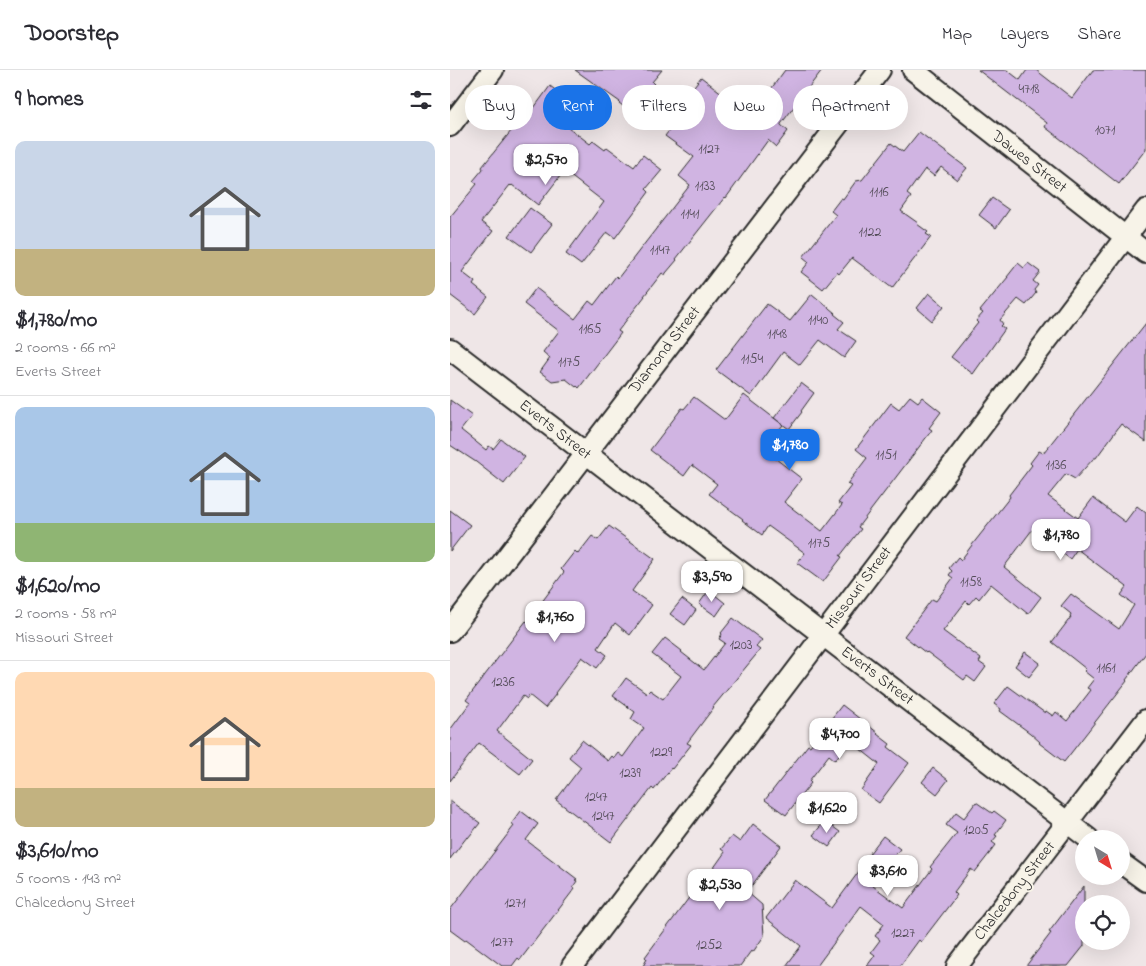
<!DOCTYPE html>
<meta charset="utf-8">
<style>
body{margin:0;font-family:"Indie Flower",sans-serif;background:#f2f2f3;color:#2b2b33;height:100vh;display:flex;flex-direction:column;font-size:19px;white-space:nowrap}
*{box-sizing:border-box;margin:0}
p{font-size:16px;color:#7c7c81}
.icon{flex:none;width:28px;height:28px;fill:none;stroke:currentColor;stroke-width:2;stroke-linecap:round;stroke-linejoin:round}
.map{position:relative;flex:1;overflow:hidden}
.details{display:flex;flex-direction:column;background:#fff;width:450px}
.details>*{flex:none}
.guide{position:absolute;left:15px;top:15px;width:475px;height:45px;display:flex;gap:10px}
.needle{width:32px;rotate:142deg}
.controls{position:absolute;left:625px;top:760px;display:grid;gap:10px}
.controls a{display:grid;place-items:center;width:55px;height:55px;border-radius:50%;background:#fff;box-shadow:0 5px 20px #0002;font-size:25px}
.price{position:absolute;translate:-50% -42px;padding:0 11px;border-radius:10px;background:#fff;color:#222;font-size:16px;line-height:32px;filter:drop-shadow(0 1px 2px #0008)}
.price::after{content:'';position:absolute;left:50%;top:30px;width:15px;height:11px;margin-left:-8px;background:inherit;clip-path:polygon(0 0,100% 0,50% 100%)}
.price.on{background:#1a73e8;color:#fff}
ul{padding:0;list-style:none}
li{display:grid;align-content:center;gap:10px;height:265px;padding:0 15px}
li+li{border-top:1px solid #e1e1e2}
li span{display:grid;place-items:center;height:155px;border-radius:10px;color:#555}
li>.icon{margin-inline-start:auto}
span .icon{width:90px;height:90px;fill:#fffc;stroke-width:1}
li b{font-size:21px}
h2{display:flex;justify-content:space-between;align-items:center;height:60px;padding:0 15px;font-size:21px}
.pill{padding:0 18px;border-radius:22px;background:#fff;box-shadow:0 5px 20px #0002;font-size:18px;line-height:45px}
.pill.on{background:#1a73e8;color:#fff}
header{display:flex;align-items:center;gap:30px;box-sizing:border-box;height:70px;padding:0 25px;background:#fff;border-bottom:1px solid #e1e1e2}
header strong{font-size:24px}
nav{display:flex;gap:28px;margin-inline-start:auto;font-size:18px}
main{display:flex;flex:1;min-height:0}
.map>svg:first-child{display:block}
.building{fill:#d0b4e2;stroke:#2b2b2b}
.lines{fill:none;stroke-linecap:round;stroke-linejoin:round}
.minor-casing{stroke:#2b2b2b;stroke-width:24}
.minor{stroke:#f7f3e8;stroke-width:20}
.labels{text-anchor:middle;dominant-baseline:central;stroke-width:4;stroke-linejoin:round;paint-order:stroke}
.number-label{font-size:14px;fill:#544d59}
.street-label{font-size:16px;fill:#2b2b2b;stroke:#f7f3e8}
</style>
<header>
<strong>Doorstep</strong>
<nav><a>Map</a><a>Layers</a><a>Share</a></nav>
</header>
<main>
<section class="details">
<h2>9 homes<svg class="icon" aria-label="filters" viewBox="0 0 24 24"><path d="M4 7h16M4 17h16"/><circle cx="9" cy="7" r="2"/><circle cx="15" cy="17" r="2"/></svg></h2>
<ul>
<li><span style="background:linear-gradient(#c9d6e8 70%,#c2b280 0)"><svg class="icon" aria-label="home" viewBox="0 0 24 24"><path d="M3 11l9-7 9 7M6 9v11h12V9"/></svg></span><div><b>$1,780/mo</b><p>2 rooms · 66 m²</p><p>Everts Street</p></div></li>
<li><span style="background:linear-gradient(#a9c7e8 75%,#8fb573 0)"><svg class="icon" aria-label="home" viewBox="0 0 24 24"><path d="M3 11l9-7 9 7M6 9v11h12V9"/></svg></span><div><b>$1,620/mo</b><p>2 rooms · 58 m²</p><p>Missouri Street</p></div></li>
<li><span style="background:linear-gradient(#ffd9b3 75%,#c2b280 0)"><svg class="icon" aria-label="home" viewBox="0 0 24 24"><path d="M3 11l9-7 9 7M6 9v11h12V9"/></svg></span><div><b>$3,610/mo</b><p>5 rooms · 143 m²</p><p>Chalcedony Street</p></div></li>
</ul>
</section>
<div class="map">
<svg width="696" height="896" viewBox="0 0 696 896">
<rect width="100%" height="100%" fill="#efe6e7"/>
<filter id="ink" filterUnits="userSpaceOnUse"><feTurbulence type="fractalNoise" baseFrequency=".02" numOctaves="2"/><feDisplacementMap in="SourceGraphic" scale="10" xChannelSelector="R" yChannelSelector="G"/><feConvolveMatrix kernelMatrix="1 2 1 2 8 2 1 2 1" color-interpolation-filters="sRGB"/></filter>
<g filter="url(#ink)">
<!-- building -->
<g class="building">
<polygon points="125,0 212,0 202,12 204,14 197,24 198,24 193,32 198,36 189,48 169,33 170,32"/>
<polygon points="335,0 372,0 331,54 331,55 338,61 326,77 318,70 276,128 275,127 226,189 227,190 216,203 215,205 212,203 194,226 195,226 168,261 171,263 129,318 127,316 126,317 116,309 102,311 90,302 100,288 93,282 109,261 74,234 86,218 125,249 139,231 144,235 166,206 168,208 240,115 229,106 244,87 215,66 241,32 235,28 251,7 295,41 312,18 318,23"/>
<polygon points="528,0 557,0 570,10 577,0 586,0 622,28 643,0 696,0 696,79 669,114 595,57 597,53"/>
<polygon points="100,16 131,39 118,57 140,74 143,71 155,80 157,77 184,97 193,85 212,100 196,119 199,122 165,168 157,162 131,195 116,184 154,132 114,101 88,135 62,115 61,116 60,115 31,152 43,161 12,202 25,212 23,215 38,227 25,244 0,225 0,147 27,114 23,111 33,99 32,97 70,50 73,53"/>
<polygon points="469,62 517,98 507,110 491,97 484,106 475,99 457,124 461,127 451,141 468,153 467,154 478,162 476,164 481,167 442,218 402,188 389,204 387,202 373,219 351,202 359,192 353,187 386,145 381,141 391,128 393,129 406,111 412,110 441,73 453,82"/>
<polygon points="542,128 559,140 546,158 529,145"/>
<polygon points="80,138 102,154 81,182 59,166"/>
<polygon points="568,193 574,198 578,193 590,202 583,211 588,215 584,220 586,223 576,235 568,229 550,250 553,254 551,256 555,259 523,304 501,287 528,253 526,251 533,243 530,241 558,207 557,207"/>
<polygon points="479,223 494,236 482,251 467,238"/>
<polygon points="362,224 385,243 384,244 394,252 388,259 406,271 394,288 370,270 350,295 333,282 301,326 266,300 317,234 340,251"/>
<polygon points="696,253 696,372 671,354 646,388 644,388 625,409 616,404 598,426 628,448 643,428 675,452 687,436 696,443 696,583 676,610 677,611 614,692 589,673 590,672 580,663 550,641 551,639 544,634 558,616 595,643 596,641 603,646 606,642 617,651 641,620 637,618 644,609 634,601 636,599 602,572 621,547 620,546 621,544 611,536 621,524 669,559 684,535 671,525 677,517 627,479 620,489 582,460 554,497 591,527 578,544 541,514 529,529 526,526 519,534 516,531 493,561 531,589 529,592 536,597 525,612 517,606 514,610 477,582 476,583 454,566 482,529 486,531 503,508 499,505 502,501 499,498 508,487 511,490 522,475 560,427 559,425 582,395 580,393 589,381 593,383 602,372"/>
<polygon points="351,313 364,323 351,341 352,342 339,359 324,348"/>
<polygon points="294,325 333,355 313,379 352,409 334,432 372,461 392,435 388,433 401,416 397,414 417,388 406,379 441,333 449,339 460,326 468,332 472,327 491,342 479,358 482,360 408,457 411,459 390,486 392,487 373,512 347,493 355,483 318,456 312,465 292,450 293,449 259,424 267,414 242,395 234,406 200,380 232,338 234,339 244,327 275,350"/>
<polygon points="0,330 22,346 11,360 36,380 39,376 43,379 51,369 75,387 54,414 26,392 0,375"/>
<polygon points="0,440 20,455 0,481"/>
<polygon points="159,456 205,489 182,521 202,535 180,565 165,553 148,578 157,585 147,598 132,587 105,623 106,624 95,638 79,625 77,629 73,626 47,661 82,689 70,704 29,673 0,711 0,660 20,633 16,630 76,551 77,552 114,502 111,499 125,481 128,484 142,466 148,470"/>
<polygon points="259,520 275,533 266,546 249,534"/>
<polygon points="232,529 246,540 235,555 220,544"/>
<polygon points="283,548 312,570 306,577 310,580 263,637 264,637 237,673 241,675 222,699 221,698 204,720 202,718 161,772 106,730 131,697 119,687 132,670 158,691 162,686 164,688 168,683 173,687 194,658 181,649 185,642 163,626 176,608 197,623 200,620 213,629 231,606 202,584 215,568 232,581 231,582 254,600 275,573 269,569 272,564 271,563"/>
<polygon points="575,582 590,593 579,607 565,596"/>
<polygon points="392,635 428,663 427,664 440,674 438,677 459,693 429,733 411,720 429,694 400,671 385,690 379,685 359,711 361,713 336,745 315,730 358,675 360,676"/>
<polygon points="483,698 498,710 487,724 472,712"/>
<polygon points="0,731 30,753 18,768 17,767 0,789"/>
<polygon points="526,732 542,743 544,741 556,750 545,765 547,766 542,772 546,775 525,802 521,799 504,822 507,825 471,872 469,870 450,896 417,896 425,885 421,882 430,870 425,866 434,854 411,836 367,896 336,896 351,876 316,848 345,810 382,838 421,785 419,784 433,766 450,779 429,805 430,806 423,816 453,838 482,799 480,797 507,763 496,755 506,742 514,748"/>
<polygon points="71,741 88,754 76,770 127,809 125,810 127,811 123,817 125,818 70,890 68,888 62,896 52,896 16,869 15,871 0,860 0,840 64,756 62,753"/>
<polygon points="375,751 390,762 379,777 363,765"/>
<polygon points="303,754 331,776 297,822 312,835 314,866 303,882 301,881 290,896 193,896 197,889 195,887 241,825 254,808 256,809 275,782 271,779 282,766 290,772"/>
<polygon points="634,816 634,876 618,896 576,896 601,863 599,862"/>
</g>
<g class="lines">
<defs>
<g id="minor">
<polyline points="463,0 696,183"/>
<polyline points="0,56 43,0"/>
<polyline points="0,279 639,769"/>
<polyline points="0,561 430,0"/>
<polyline points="671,793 696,811"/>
<polyline points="122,896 696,140"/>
<polyline points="507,896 696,650"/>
</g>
</defs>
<!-- minor casing -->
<use href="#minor" class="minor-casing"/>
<!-- minor -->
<use href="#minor" class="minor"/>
</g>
</g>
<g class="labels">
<!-- number labels -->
<g class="number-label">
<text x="579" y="19">4718</text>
<text x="655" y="60">1071</text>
<text x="259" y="79">1127</text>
<text x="255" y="116">1133</text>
<text x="429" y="122">1116</text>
<text x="240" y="144">1141</text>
<text x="420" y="162">1122</text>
<text x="210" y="180">1147</text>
<text x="368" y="250">1140</text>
<text x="140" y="259">1165</text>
<text x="327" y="264">1148</text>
<text x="302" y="289">1154</text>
<text x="119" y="292">1175</text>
<text x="436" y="385">1151</text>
<text x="606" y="395">1136</text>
<text x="369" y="473">1175</text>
<text x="521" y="512">1158</text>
<text x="291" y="575">1203</text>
<text x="656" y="598">1161</text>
<text x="53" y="612">1236</text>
<text x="211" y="682">1229</text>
<text x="180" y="703">1239</text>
<text x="146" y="727">1247</text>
<text x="153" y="746">1247</text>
<text x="526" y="760">1205</text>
<text x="65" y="833">1271</text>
<text x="453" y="863">1227</text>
<text x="52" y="872">1277</text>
<text x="259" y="875">1252</text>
</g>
<!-- street labels -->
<g class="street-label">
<text transform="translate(579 92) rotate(38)">Dawes Street</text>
<text transform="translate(215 280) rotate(-52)">Diamond Street</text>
<text transform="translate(105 360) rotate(38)">Everts Street</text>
<text transform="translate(409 518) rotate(-53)">Missouri Street</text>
<text transform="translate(427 606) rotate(37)">Everts Street</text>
<text transform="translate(565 821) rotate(-52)">Chalcedony Street</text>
</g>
</g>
</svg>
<div class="controls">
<a><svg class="needle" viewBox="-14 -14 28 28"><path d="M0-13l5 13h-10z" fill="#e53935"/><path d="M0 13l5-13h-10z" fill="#7c7c81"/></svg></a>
<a><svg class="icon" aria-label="locate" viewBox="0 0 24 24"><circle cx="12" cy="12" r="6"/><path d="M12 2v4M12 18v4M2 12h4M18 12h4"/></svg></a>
</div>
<b class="price" style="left:96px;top:116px">$2,570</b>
<b class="price on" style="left:340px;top:401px">$1,780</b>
<b class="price" style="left:611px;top:491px">$1,780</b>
<b class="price" style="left:262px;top:533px">$3,590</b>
<b class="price" style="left:105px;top:573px">$1,760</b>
<b class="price" style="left:390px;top:690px">$4,700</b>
<b class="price" style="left:377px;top:764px">$1,620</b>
<b class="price" style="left:438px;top:827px">$3,610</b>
<b class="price" style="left:270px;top:841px">$2,530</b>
<div class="guide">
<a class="pill">Buy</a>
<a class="pill on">Rent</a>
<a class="pill">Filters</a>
<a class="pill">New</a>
<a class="pill">Apartment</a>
</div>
</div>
</main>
